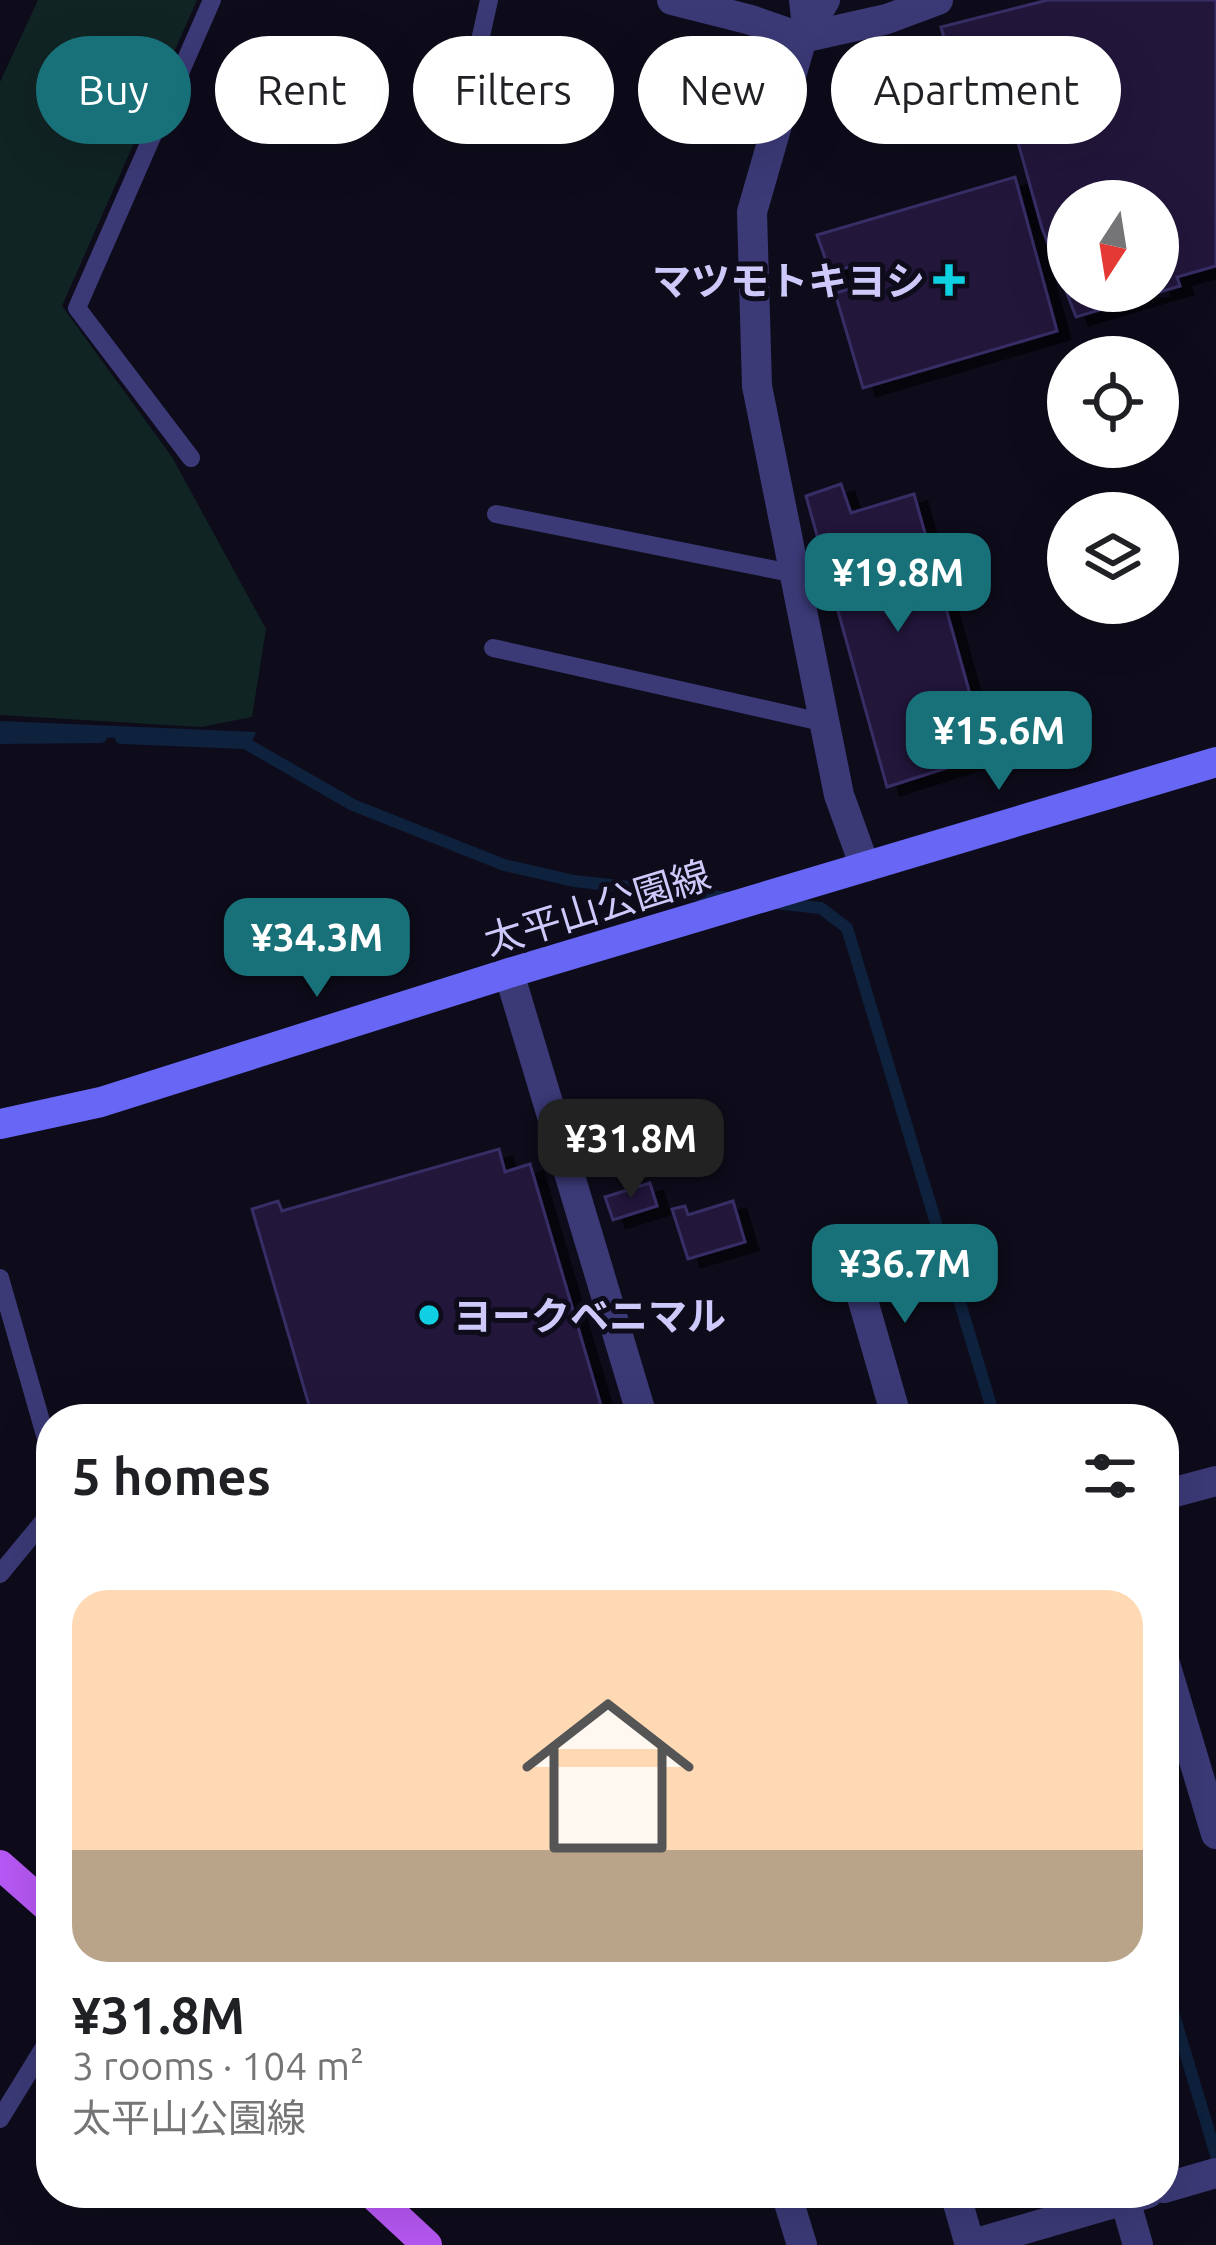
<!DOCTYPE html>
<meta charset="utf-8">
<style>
body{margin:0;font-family:Ubuntu,"Noto Sans JP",sans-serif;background:#f6f6f6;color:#202124;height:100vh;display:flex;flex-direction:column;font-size:45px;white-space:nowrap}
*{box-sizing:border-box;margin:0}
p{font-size:39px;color:#757577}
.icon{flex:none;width:66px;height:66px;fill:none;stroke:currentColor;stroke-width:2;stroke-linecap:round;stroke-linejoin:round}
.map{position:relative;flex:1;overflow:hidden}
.panel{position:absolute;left:36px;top:1404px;width:1143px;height:804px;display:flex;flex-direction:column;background:#fff;border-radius:48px;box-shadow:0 12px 48px #0002}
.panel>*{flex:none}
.top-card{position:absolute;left:36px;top:36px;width:1146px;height:108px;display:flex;gap:24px}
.needle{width:78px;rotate:192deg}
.fabs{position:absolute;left:1047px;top:180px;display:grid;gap:24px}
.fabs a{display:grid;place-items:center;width:132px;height:132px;border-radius:50%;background:#fff;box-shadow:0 12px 48px #0002;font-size:60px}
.price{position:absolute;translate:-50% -102px;padding:0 27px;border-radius:24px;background:#187079;color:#fff;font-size:39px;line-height:78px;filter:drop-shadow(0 3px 6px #0008)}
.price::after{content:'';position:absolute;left:50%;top:72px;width:36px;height:27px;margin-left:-18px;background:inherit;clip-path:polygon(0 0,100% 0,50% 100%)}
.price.selected{background:#222;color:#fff}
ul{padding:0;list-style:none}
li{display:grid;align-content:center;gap:24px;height:636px;padding:0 36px}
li+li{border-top:3px solid #e0e0e0}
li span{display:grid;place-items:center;height:372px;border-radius:36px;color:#555}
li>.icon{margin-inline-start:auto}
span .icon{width:216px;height:216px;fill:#fffc;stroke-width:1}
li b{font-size:51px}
h2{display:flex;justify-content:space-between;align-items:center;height:144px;padding:0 36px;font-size:51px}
.pill{padding:0 42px;border-radius:54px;background:#fff;box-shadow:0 12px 48px #0002;font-size:42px;line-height:108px}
.pill.selected{background:#187079;color:#fff}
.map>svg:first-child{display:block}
.green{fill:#102423}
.water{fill:#0e213d}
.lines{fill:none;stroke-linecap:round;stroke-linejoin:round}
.stream{stroke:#0e213d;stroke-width:12}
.building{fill:#20193a;stroke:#372d65;stroke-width:3;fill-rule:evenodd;filter:url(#shadow)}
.lane{stroke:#3b3a77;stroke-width:18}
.street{stroke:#3b3a77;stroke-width:30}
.secondary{stroke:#6867f5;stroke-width:30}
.primary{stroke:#b758f4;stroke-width:30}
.poi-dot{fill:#0fd0e2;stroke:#0e0c1b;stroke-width:4.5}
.labels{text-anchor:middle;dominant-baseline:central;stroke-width:10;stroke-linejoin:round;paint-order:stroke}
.poi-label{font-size:39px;font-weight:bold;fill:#cec9fb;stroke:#0e0c1b;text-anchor:end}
.street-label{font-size:39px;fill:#cec9fb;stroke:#0e0c1b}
</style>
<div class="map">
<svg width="1216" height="2245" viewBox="0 0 1216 2245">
<defs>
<filter id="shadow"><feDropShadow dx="13" dy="8" stdDeviation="0" flood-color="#0009"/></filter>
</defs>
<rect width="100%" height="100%" fill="#0e0c1b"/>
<!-- green -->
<polygon class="green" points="38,0 197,0 62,306 172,457 266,629 252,717 201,727 0,715 0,82"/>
<!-- water -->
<polygon class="water" points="0,721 256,732 249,749 201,740 0,735"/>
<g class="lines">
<!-- stream -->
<g class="stream">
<polyline points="0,738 101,737"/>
<polyline points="121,738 245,743 353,805 504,865 574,881 730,898"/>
<polyline points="774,903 821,908 847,928 995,1419"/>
<polyline points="1164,1982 1216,2155"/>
</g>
</g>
<!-- building -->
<g class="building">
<path d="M 1048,0 L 1216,0 L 1216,266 L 1177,277 L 1180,286 L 1076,317 L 1042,228 L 1001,82 L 961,96 L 941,27 ZM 1068,201 L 1158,201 L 1158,291 L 1068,291 Z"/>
<polygon points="1015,177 1057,331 863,388 835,293 857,287 853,266 830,272 817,235"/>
<polygon points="841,484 851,513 914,494 987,755 887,787 806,496"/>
<polygon points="499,1149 505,1172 530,1164 605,1419 313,1419 252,1209 278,1201 282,1211"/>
<polygon points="650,1183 657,1206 613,1220 605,1197"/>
<polygon points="733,1201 745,1242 688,1259 672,1209 685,1206 688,1215"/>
</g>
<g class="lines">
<!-- lane -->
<g class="lane">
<polyline points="798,0 802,37"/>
<polyline points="461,126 489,0"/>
<polyline points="191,458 77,308 212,0"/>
<polyline points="496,514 796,574"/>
<polyline points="493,648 826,723"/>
<polyline points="0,1278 51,1456"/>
<polyline points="0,1574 47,1517 51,1508"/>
<polyline points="0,2119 51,2036"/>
</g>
<!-- street -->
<g class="street">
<polyline points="672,0 751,20 802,38 887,19 938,0"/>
<polyline points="825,0 802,38 752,212 757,386 839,795 865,867"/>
<polyline points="509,973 643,1419"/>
<polyline points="849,1252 897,1419"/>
<polyline points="1164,1495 1216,1481"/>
<polyline points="1164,1660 1216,1834"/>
<polyline points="1164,2188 1216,2173"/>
<polyline points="786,2193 802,2245"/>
<polyline points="955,2193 970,2245 1148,2193"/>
<polyline points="1123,2193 1138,2245"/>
</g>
<!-- secondary -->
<polyline class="secondary" points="0,1124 101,1102 509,973 1216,762"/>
<!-- primary -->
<g class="primary">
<polyline points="0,1865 51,1910"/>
<polyline points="371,2193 427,2245"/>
</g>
</g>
<!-- markers -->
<g class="poi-dot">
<path d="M943 262h12v12h12v12h-12v12h-12v-12h-12v-12h12z"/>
<circle cx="429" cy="1315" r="12"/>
</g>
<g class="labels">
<!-- poi labels -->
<g class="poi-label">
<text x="925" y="280">マツモトキヨシ</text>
<text x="453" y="1315" text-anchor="start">ヨークベニマル</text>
</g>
<!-- street labels -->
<g class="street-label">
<text transform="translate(597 907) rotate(-17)">太平山公園線</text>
</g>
</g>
</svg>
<div class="fabs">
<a><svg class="needle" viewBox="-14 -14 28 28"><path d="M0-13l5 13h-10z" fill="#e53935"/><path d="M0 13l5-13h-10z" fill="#757577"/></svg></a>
<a><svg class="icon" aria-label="locate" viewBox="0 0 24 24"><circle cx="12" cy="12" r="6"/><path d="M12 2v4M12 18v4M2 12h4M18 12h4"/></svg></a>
<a><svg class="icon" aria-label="layers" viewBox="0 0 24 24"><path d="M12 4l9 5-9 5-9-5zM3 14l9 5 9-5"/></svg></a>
</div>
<b class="price" style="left:898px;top:635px">¥19.8M</b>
<b class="price" style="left:999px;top:793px">¥15.6M</b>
<b class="price" style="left:317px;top:1000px">¥34.3M</b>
<b class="price selected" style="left:631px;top:1201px">¥31.8M</b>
<b class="price" style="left:905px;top:1326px">¥36.7M</b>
<div class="top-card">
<a class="pill selected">Buy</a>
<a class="pill">Rent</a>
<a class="pill">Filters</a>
<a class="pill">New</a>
<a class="pill">Apartment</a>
</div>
<section class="panel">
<h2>5 homes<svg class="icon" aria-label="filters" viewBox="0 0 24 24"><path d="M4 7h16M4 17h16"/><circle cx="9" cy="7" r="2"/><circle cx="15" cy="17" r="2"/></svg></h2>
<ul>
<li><span style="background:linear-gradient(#ffd9b3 70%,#b9a48a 0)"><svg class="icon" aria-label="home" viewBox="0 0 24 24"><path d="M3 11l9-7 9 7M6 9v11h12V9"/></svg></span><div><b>¥31.8M</b><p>3 rooms · 104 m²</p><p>太平山公園線</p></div></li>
</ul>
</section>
</div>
